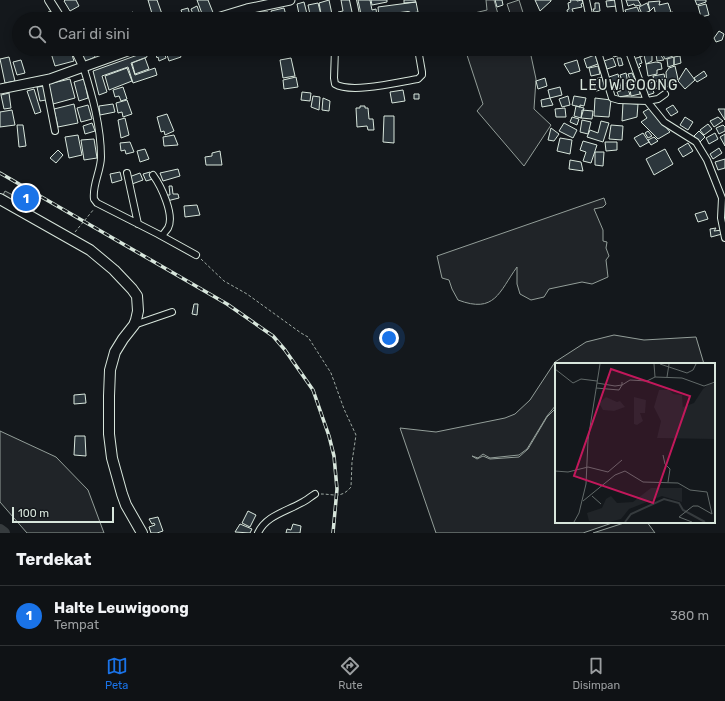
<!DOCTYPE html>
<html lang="id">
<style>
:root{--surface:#0f1215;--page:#181b1e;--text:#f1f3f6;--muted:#9b9ea0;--line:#2f3234;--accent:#1a73e8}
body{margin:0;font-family:Rubik,sans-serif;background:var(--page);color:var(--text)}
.scale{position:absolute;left:12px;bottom:10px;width:102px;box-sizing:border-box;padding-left:4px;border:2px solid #d8e6dc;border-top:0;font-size:11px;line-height:14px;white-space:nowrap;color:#d8e6dc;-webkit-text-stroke:3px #14181c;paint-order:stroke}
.you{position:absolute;left:389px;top:338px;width:14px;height:14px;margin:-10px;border:3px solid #fff;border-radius:50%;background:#1a73e8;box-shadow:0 0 0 6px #1a73e833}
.badge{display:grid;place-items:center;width:26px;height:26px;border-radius:50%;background:var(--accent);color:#fff;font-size:13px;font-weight:700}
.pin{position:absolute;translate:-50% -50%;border:2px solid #fff;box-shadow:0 1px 4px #0006}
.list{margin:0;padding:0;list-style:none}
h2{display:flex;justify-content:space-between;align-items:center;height:52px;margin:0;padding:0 16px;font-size:17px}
h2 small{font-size:13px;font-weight:400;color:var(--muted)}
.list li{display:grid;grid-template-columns:26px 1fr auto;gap:12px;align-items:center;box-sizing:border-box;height:60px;padding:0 16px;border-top:1px solid var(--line)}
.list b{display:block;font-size:15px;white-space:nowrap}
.list p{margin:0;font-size:13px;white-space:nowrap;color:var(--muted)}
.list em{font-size:13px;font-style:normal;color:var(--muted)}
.icon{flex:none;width:22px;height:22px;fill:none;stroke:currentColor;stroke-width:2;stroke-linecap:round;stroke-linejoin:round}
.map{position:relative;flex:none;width:725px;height:533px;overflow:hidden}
.search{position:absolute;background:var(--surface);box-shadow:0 2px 10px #0003;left:12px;right:12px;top:12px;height:44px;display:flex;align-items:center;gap:10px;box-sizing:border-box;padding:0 14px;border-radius:22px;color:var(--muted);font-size:15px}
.sheet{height:112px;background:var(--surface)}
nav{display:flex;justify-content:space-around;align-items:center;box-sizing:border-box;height:56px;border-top:1px solid var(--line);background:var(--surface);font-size:11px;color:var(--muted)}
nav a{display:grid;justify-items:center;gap:2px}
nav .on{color:var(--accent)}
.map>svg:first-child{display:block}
.green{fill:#202428;stroke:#939e99}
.parking{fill:#24282b;stroke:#939e99}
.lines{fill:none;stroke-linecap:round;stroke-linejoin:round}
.river{stroke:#363b3e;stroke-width:12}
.building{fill:#2c363c;stroke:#d8e6dc}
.minor-casing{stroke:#d8e6dc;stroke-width:8}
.tertiary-casing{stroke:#d8e6dc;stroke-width:10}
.secondary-casing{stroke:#d8e6dc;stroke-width:11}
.primary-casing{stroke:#d8e6dc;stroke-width:12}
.path{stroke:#9da8a2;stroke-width:1;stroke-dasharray:3 2;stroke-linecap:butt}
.minor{stroke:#14181c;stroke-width:6}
.tertiary{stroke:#14181c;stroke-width:8}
.secondary{stroke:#14181c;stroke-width:9}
.primary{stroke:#14181c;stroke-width:10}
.rail-casing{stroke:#d8e6dc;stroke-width:3.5}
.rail{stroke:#14181c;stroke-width:2;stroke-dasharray:6;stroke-linecap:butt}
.labels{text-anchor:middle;stroke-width:3;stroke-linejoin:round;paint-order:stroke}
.quarter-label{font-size:14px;letter-spacing:1px;fill:#d8e6dc;stroke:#14181c}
.inset-river{fill:none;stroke:#363b3e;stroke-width:2}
.inset-road{fill:none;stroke:#626a69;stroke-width:1}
.view{fill:#c2185b;fill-opacity:0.15;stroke:#c2185b;stroke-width:2}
.inset-edge{fill:none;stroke:#d8e6dc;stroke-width:2}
</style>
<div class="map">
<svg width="725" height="533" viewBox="0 0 725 533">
<rect width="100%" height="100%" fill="#14181c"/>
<!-- green -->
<path class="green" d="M 486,0 L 494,0 L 498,14 L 510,13 L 507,4 L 519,0 L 525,19 L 467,19 L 466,15 L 487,10 Z
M 465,49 L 537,49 L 530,51 L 536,79 L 534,109 L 551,125 L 524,166 L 477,111 L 483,104 Z
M 604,198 L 606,204 L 603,207 L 594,209 L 603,230 L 603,241 L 607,242 L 606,248 L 609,256 L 606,260 L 608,277 L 592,284 L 582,282 L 549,289 L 544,297 L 531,300 L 520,294 L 517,284 L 517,267 C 499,292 495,314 458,300 L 452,289 L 449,280 L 442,278 L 437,256 Z
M 614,335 L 644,340 L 696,337 L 704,364 L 556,364 L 556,405 L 547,416 L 527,449 L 519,455 L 490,458 L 483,454 L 478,458 L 472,456 L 477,459 L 483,456 L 490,459 L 519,457 L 528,449 L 547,417 L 556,408 L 556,522 L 615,522 L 583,533 L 436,533 L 400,428 L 436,432 L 505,418 L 515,414 L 530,400 L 555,362 L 586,342 Z
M 0,431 L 56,457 L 88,490 L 104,533 L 27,533 L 0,502 Z
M 627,522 L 647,522 L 655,533 L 593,533 Z"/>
<!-- parking -->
<path class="parking" d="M 5,191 L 36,207 L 33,213 L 2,197 Z"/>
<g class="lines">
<!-- river -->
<path class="river" d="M 0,530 L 4,533"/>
</g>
<!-- building -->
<path class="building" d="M 65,0 L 76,0 L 79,6 L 70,11 L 64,1 Z
M 148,0 L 157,0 L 162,14 L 153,17 Z
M 197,0 L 208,0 L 214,15 L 204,19 Z
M 329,0 L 333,19 L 322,19 L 319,3 Z
M 341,0 L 350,0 L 354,17 L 339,19 L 338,12 L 343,11 Z
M 358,0 L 370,0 L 372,10 L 376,9 L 377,17 L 362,19 Z
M 371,0 L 387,0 L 387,2 L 372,5 Z
M 404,0 L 415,0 L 416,2 L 404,3 Z
M 495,0 L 502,0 L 503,5 L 497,7 Z
M 535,0 L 551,0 L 551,1 L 540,11 Z
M 570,0 L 577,0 L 577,1 L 582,0 L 583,3 L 581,4 L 582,7 L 572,9 L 574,14 L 568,15 L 567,10 L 569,9 L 568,3 L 571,2 Z
M 616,0 L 617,6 L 607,7 L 606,1 Z
M 626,0 L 638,0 L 641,5 L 635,6 L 634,4 L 628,6 Z
M 695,0 L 706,0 L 706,2 L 697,5 Z
M 660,1 L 659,5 L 668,3 L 671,12 L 656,16 L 654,7 L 650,11 L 648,2 Z
M 304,2 L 308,18 L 300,19 L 297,4 Z
M 416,2 L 418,12 L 379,18 L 378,7 Z
M 318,3 L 322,19 L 311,19 L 308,5 Z
M 595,3 L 599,3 L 600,11 L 594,12 L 593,9 L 595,9 Z
M 647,3 L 650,11 L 642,14 L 639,7 Z
M 706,4 L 709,15 L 701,17 L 698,6 Z
M 197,6 L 201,17 L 195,19 L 191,9 Z
M 637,7 L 641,16 L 630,19 L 629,14 L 626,13 L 625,10 Z
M 188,8 L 191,19 L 184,19 L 181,10 Z
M 284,8 L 287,19 L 273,19 L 271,11 Z
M 54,11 L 56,19 L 50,19 L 48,12 Z
M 133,12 L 137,19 L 127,19 L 125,15 Z
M 258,12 L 268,12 L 268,19 L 258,19 Z
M 650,12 L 652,17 L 641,19 L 640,14 Z
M 673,12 L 674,16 L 673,19 L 664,19 L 668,17 L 667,14 Z
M 180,13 L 182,19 L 174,19 L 172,15 Z
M 581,14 L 581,19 L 568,19 L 568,16 Z
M 719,31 L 724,34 L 722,40 L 716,42 L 714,38 Z
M 63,49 L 70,49 L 74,61 L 55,66 L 51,53 Z
M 92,49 L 95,57 L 84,62 L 81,54 Z
M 163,49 L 166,58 L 159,61 L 158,57 L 157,58 L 155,52 Z
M 165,49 L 178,49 L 181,57 L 169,61 Z
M 611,49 L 625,49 L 626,53 L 614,57 Z
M 641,49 L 646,49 L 647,54 L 640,57 L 638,50 Z
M 674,49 L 678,49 L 679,53 L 675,56 Z
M 672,50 L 673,56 L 665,59 L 662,53 Z
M 146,52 L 147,57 L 131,63 L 135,75 L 155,68 L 157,75 L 133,83 L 128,67 L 102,76 L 107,92 L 99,95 L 93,71 Z
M 652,54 L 652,61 L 646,64 L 644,55 Z
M 656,54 L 660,54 L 664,60 L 657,61 Z
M 595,55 L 598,64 L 587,68 L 584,59 Z
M 680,56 L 681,63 L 674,65 L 674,57 Z
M 9,57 L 15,81 L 5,83 L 0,59 Z
M 640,57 L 642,63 L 639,64 L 641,66 L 637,70 L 633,59 Z
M 674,57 L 674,65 L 668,67 L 667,59 Z
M 145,58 L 149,69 L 135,74 L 132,63 Z
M 291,58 L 295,76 L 283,78 L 280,60 Z
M 613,58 L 616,66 L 607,69 L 604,61 Z
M 617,58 L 621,58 L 623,65 L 619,66 Z
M 21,60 L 25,73 L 17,75 L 13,62 Z
M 577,60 L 580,71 L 570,74 L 564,64 Z
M 656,62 L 661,63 L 662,69 L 657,70 L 657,74 L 648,76 L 646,64 Z
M 598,66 L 600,74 L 591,76 L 589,68 Z
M 675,66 L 678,79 L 667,87 L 666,72 L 669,68 Z
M 127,68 L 132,81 L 109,90 L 105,76 Z
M 686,68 L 695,80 L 685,89 L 678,81 Z
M 704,71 L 707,76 L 697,82 L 694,78 Z
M 626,73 L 628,83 L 623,84 L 620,75 Z
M 632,73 L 637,84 L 632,85 L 628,74 Z
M 618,74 L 621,88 L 612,90 L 609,77 Z
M 664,74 L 665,79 L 654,82 L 653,76 Z
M 296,77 L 298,87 L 284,89 L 283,80 Z
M 602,77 L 605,89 L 596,91 L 592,80 Z
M 545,78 L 547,86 L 538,89 L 536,81 Z
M 70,79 L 75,98 L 53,104 L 48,84 Z
M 84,79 L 88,98 L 79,101 L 74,82 Z
M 658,81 L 659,87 L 653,90 L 654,93 L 648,95 L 649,98 L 642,85 Z
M 623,84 L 627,86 L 630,95 L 619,97 L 617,92 L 623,90 Z
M 44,86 L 46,100 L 40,101 L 37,87 Z
M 123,87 L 127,99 L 121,101 L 119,96 L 115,97 L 113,90 Z
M 560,87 L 562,95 L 550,98 L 548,90 Z
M 639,87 L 640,94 L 631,96 L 630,89 Z
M 34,89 L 41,112 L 35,114 L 27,91 Z
M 403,90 L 405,101 L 392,103 L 390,92 Z
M 302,92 L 311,93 L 310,101 L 301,100 Z
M 9,93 L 11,108 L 4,109 L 1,95 Z
M 414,94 L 419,94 L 419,99 L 414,99 Z
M 313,96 L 320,97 L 319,110 L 311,107 Z
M 568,96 L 570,105 L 562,107 L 559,99 Z
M 574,96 L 586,98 L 584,106 L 580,105 L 580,107 L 572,105 Z
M 323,98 L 330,101 L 329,111 L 322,110 Z
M 550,98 L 553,105 L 542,107 L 541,100 Z
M 595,98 L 611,100 L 609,117 L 594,116 Z
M 127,100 L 132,114 L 123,117 L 122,112 L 118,113 L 116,103 Z
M 623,103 L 638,104 L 637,117 L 622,121 Z
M 74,104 L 78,123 L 58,127 L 54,109 Z
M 113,104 L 115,112 L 100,115 L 99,106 Z
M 88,105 L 92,119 L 81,122 L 77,108 Z
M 673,105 L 678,112 L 671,116 L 666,109 Z
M 360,106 L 365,106 L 365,108 L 368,108 L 369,119 L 373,119 L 374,130 L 368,130 L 367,126 L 357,127 L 356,108 L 360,108 Z
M 576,106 L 584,108 L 581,118 L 574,116 Z
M 565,108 L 566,117 L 556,117 L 555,109 Z
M 650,108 L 670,132 L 658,139 L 641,122 L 647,118 L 643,112 Z
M 718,109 L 725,109 L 725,120 Z
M 12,110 L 15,125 L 0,127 L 0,112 Z
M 582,110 L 593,111 L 592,119 L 581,118 Z
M 167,114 L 174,131 L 165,135 L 164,131 L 161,132 L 157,117 Z
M 384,116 L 394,116 L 394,143 L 383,142 Z
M 572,117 L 579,119 L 577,125 L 570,122 Z
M 685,117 L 693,122 L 688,130 L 680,125 Z
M 718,117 L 723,121 L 714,127 L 710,121 Z
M 125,118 L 129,135 L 121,138 L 118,120 Z
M 582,120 L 591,122 L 588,134 L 580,132 Z
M 601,121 L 609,123 L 603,142 L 587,137 L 590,130 L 598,133 Z
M 92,123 L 95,131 L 85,134 L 83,126 Z
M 564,123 L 577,130 L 573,138 L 559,131 Z
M 708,124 L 712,129 L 704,135 L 700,130 Z
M 17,125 L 23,125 L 26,146 L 19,147 Z
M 611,125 L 623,126 L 622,140 L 609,139 Z
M 723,125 L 725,127 L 725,131 L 719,134 L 716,128 Z
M 551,128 L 559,134 L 554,141 L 548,140 Z
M 648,131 L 652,136 L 648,138 L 645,133 Z
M 699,131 L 705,137 L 700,142 L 694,136 Z
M 643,133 L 649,142 L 640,147 L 634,138 Z
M 715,133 L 718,139 L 709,144 L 706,138 Z
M 725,134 L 725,146 L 720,137 Z
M 78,135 L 82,155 L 69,158 L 65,137 Z
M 174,135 L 178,145 L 164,146 L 163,137 Z
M 654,137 L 658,141 L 651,145 L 648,140 Z
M 560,138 L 572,140 L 570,154 L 557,151 Z
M 94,139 L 97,158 L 84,160 L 81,140 Z
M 583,141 L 597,145 L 591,163 L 583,161 L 586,152 L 580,150 Z
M 130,142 L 134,152 L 126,154 L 125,150 L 121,151 L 120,143 Z
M 605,142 L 617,142 L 617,150 L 606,151 Z
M 688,143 L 693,151 L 683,157 L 678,149 Z
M 719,148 L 722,153 L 713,159 L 710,154 Z
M 145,149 L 149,159 L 140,162 L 137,151 Z
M 665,149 L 673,164 L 654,175 L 646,159 Z
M 58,150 L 63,155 L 56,163 L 50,158 Z
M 220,151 L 222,165 L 206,165 L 205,157 L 212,156 L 212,153 Z
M 595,152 L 604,152 L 603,166 L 595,165 Z
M 725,159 L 725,168 L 718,170 L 715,162 Z
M 570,160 L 581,162 L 583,171 L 569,169 Z
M 178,169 L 180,176 L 163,181 L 160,173 Z
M 120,172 L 122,180 L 112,183 L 110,174 Z
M 150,172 L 153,179 L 146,181 L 143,174 Z
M 140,173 L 143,180 L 132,184 L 129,177 Z
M 169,186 L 172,186 L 173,194 L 178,194 L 179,198 L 167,201 L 167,195 L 170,195 Z
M 20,191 L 36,200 L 33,205 L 17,196 Z
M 197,205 L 200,215 L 185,217 L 184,206 Z
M 705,211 L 708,219 L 698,222 L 695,214 Z
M 716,228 L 714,231 L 722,230 L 722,234 L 711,237 L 710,229 Z
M 194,304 L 198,304 L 197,315 L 192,314 Z
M 85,394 L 86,403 L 74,404 L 74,395 Z
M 75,436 L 85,436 L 86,456 L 74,455 Z
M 248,511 L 256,515 L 250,527 L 242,523 Z
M 158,517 L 163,531 L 157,533 L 151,533 L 149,527 L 155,525 L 154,523 L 152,524 L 149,519 Z
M 240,524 L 252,529 L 250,533 L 235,532 Z
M 293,524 L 301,526 L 300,533 L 286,533 L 287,529 L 291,530 Z"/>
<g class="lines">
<!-- minor casing -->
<g class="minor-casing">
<path id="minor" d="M 353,0 L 357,19
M 586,0 L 590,19
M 618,0 L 621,19
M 379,19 L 408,15 L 413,19
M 335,49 L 334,78 L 335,84 C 351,94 399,82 418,79 L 422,75 L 422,72 L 418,49
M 597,49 L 612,98 L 619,100 L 647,101 L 664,122 L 696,142 L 707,160 L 722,198 L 721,218 L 725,238
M 628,49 L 647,101 L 658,99 L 665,94
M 83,66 C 92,95 101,126 101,157 C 101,171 92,185 94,199 L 97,203 L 158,234 L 196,255
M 45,80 L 55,131
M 127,173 L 138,224
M 153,175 C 161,186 175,215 168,228 C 166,231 164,233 162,236
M 134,325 L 172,312
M 258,533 C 266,516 285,512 301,503 C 306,501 310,497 315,494"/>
</g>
<!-- tertiary casing -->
<g class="tertiary-casing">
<path id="tertiary" d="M 49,0 L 61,19
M 75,49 L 83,66"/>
</g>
<!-- secondary casing -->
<g class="secondary-casing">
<path id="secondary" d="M 214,19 L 247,9 L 290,0
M 0,89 L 50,79 L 133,49"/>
</g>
<!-- primary casing -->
<g class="primary-casing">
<path id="primary" d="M 0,199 L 90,250 L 114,270 L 132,289 L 137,296 L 138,311 L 136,320 L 134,325 L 123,339 L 115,352 L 110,370 L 109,396 L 109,434 L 112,458 L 122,494 L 126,505 L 142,533"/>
</g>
<!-- path -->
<path class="path" d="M 75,232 L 94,209
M 201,259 L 224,281 L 247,294 L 301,333 L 308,337 L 331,373 L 344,409 L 356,435 L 352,462 L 351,487 C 341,499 334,494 321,494"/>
<!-- minor -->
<use href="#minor" class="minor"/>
<!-- tertiary -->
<use href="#tertiary" class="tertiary"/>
<!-- secondary -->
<use href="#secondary" class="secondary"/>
<!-- primary -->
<use href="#primary" class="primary"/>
<!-- rail casing -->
<g class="rail-casing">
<path id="rail" d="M 0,173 L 227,304 L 273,336 L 285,350 L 313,390 L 329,436 L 334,456 L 337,489 L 333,533"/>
</g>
<!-- rail -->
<use href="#rail" class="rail"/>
</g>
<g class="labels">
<!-- quarter labels -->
<g class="quarter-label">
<text x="629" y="90">LEUWIGOONG</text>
</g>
</g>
<!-- overview -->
<g transform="translate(555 363)">
<rect width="160" height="160" fill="#14181c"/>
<path d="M 154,21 L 160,21 L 160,76 L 102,75 L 106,58 L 99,44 L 104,27 L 114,27 L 118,31 L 127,32 L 128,48 L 128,44 L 139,40 L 148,26 ZM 51,34 L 62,39 L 65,38 L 70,44 L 59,48 L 48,47 L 44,40 ZM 79,34 L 91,37 L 90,50 L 85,50 L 88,58 L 82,62 L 79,61 ZM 96,125 L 127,125 L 127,139 L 107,133 L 74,146 L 66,156 L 54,159 L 34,158 L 32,150 L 47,145 L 51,136 L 56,133 L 62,140 L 78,139 Z" fill="#202428"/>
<path class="inset-river" d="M 70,159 L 76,151 L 109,136 L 124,140 L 128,147 L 150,159"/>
<path class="inset-road" d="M 99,1 L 100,14M 105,1 L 132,10 L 138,7 L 141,1M 0,6 L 18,20 L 26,16 L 42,18M 112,14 L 114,1M 42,20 L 60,23 L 67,22 L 67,19M 41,25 L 64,27 L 67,22 L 75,17 L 92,18 L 100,14 L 127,15 L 149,23 L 160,19M 108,92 L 110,101 L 115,106 L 113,119M 0,108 L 13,109 L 33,104 L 53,109 L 67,97M 37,133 L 46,141M 28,138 L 60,112 L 70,108 L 88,119 L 123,120 L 135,127 L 152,129 L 157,151 L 143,143 L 138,143 L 124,154 L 137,159M 19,159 L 24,150 L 31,121 L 33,77 L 45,1"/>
<path class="view" d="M 56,6 L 135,33 L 98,140 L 19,113 Z"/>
<rect width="160" height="160" class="inset-edge"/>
</g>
</svg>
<div class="scale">100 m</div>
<div class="you"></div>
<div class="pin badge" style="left:26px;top:198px">1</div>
<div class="search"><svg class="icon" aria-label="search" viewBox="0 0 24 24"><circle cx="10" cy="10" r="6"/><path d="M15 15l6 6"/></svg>Cari di sini</div>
</div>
<section class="sheet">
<h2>Terdekat<small></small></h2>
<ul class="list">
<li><span class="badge">1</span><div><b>Halte Leuwigoong</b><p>Tempat</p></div><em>380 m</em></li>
</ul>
</section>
<nav>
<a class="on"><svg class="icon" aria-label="map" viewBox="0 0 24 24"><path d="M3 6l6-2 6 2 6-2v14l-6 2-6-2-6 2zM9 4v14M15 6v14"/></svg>Peta</a>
<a><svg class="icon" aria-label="directions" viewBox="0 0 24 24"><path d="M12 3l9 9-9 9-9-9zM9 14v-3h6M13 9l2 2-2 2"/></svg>Rute</a>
<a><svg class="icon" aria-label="saved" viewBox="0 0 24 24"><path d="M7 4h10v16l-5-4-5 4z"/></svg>Disimpan</a>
</nav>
